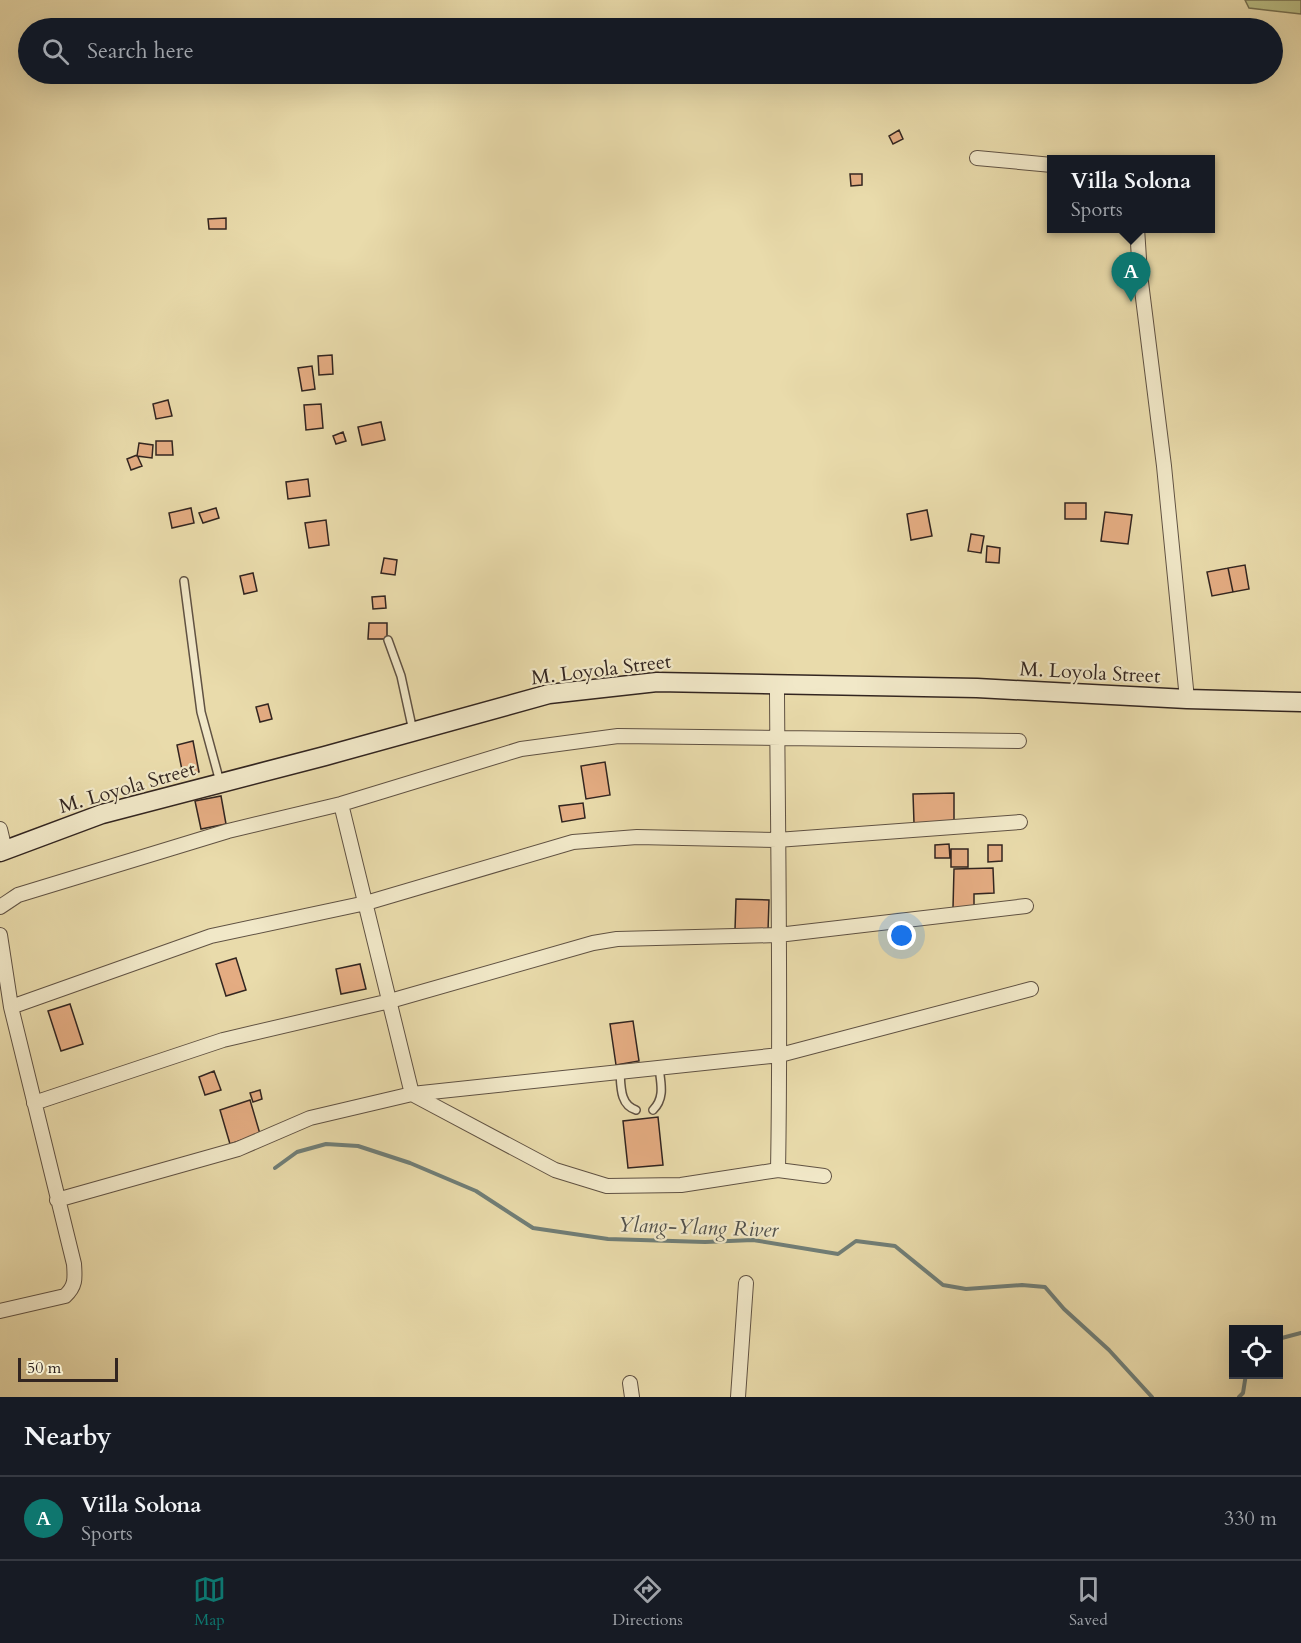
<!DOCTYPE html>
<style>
:root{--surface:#171b24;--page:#20242c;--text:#f1f3f6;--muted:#9ea1a6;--line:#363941;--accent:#0f766e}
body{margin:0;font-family:Cardo,serif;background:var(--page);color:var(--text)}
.controls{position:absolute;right:18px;bottom:18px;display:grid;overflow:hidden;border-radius:0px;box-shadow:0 6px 24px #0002}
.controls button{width:54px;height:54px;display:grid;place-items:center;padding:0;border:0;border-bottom:2px solid var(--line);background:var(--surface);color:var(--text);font:30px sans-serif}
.scale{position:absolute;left:18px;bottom:15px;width:100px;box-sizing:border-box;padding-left:6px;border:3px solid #322520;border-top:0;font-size:16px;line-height:21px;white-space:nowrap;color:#322520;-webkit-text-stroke:4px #f1e8c8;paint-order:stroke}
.you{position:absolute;left:902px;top:936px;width:21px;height:21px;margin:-15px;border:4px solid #fff;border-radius:50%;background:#1a73e8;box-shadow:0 0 0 9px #1a73e833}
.badge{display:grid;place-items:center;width:39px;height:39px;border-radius:50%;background:var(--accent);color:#fff;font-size:20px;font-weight:700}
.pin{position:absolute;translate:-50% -50px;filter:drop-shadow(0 2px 3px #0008)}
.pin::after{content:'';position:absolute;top:32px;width:21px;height:18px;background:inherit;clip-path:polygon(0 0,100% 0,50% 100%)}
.popup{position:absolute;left:1047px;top:155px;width:168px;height:78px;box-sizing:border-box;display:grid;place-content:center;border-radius:0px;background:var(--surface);filter:drop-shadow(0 2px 4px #0005);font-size:20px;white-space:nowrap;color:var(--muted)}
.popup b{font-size:22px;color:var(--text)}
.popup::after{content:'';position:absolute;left:50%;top:100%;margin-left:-12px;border:12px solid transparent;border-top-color:var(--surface)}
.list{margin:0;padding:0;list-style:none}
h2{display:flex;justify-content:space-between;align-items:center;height:78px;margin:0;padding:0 24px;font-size:26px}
h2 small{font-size:20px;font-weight:400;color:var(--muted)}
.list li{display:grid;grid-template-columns:39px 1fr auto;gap:18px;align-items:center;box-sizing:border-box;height:84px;padding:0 24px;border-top:2px solid var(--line)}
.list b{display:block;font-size:22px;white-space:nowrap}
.list p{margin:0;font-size:20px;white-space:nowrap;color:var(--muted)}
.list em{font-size:20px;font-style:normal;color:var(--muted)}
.icon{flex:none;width:33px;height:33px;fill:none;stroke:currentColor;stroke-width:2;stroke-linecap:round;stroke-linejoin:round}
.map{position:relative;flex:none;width:1301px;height:1397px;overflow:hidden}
.search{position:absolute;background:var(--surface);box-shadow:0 6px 24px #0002;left:18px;right:18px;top:18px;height:66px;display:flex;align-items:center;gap:15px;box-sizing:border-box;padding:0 21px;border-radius:33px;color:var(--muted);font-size:22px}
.sheet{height:162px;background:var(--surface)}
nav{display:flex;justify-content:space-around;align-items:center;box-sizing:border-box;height:84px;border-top:2px solid var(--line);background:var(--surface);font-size:16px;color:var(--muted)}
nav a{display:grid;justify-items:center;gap:3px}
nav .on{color:var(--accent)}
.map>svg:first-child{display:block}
.green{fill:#babf86;stroke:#767253;stroke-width:1.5}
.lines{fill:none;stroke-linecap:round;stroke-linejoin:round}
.stream{stroke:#707e77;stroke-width:4}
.building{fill:#e4ac82;stroke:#322520;stroke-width:1.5}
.lane-casing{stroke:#605243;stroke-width:10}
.street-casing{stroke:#605243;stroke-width:16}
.secondary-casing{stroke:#322520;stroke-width:21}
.lane{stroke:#f1e8c8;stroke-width:7}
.street{stroke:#f1e8c8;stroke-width:14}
.secondary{stroke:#f1e8c8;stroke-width:18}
.labels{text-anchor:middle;stroke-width:4.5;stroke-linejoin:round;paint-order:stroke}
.street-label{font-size:20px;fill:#322520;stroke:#f1e8c8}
.water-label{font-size:21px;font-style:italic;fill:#51514c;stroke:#f1e8c8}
</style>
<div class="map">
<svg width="1301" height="1397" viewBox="0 0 1301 1397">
<rect width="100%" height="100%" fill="#e9dbab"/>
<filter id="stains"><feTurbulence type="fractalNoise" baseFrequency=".00333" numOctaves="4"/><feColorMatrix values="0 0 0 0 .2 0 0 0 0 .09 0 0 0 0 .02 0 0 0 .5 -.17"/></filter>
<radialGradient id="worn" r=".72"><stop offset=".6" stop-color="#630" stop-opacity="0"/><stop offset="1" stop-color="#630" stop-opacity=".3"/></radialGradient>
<!-- green -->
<path class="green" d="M 1245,0 L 1301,0 L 1301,14 L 1249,8 Z"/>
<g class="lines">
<!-- stream -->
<path class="stream" d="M 275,1168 L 297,1152 L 326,1144 L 358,1146 L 410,1163 L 476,1191 L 533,1228 L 608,1239 L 705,1242 L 753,1240 L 838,1254 L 856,1241 L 895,1246 L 943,1285 L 966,1289 L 1022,1285 L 1045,1287 L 1064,1309 L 1109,1350 L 1152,1397
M 1278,1339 L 1301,1333
M 1239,1397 L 1243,1393 L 1246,1374"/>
</g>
<!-- building -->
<path class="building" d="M 899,130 L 903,139 L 893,144 L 889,136 Z
M 850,174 L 862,174 L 862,185 L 851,186 Z
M 226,218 L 226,229 L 209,229 L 208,219 Z
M 332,355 L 333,374 L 319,375 L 318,356 Z
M 312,366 L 315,389 L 302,391 L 298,368 Z
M 168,400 L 172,416 L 156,419 L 153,404 Z
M 321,404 L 323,428 L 306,430 L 304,405 Z
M 381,422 L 385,440 L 362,445 L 358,427 Z
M 343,432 L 346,441 L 336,444 L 333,436 Z
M 156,441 L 172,441 L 173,455 L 156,455 Z
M 139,443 L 153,445 L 152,458 L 137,456 Z
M 137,455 L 142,466 L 131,470 L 127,459 Z
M 308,479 L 310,496 L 288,499 L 286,482 Z
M 1065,503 L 1086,503 L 1086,519 L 1065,519 Z
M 191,508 L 194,523 L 172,528 L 169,513 Z
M 216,508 L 219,518 L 203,523 L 199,513 Z
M 927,510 L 932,536 L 911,540 L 907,514 Z
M 1105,512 L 1132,515 L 1128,544 L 1101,541 Z
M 326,520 L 329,545 L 309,548 L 305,523 Z
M 971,534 L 984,536 L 981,553 L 968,551 Z
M 987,546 L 1000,548 L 999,563 L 986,562 Z
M 384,558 L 397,560 L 395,575 L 381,573 Z
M 1245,565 L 1249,589 L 1233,592 L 1228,568 Z
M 1228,568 L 1233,592 L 1212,596 L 1207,572 Z
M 253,573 L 257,591 L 244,594 L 240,576 Z
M 385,596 L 386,608 L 373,609 L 372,597 Z
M 369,623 L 387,623 L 387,639 L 368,639 Z
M 268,704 L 272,719 L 260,722 L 256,707 Z
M 193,741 L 199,772 L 183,775 L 177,745 Z
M 605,762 L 610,795 L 586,799 L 581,766 Z
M 954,793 L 954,822 L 914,823 L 913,794 Z
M 221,796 L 226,824 L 201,829 L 195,801 Z
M 583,803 L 585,818 L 562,822 L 559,806 Z
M 949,844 L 950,858 L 935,858 L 935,845 Z
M 988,845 L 1002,845 L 1002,861 L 988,862 Z
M 951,849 L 968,849 L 968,867 L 951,867 Z
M 993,868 L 994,893 L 974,894 L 974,907 L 953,908 L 954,869 Z
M 736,899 L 769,900 L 768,931 L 735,930 Z
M 236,958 L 246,990 L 226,996 L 216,964 Z
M 360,964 L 366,989 L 341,994 L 336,969 Z
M 70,1004 L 83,1044 L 61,1051 L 48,1011 Z
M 633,1021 L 639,1061 L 616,1065 L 610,1024 Z
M 214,1071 L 221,1090 L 205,1095 L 199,1077 Z
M 260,1090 L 262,1099 L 253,1102 L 250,1093 Z
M 250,1100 L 260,1134 L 230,1144 L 220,1110 Z
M 658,1117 L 663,1165 L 628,1168 L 623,1121 Z"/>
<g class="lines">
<!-- lane casing -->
<g class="lane-casing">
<path id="lane" d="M 184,581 L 201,712 L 220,782
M 388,640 L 401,676 L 413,731
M 620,1072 C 621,1087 620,1105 636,1110
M 653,1110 C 665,1098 661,1084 659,1068"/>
</g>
<!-- street casing -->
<g class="street-casing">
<path id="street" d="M 977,158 L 1052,165
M 1137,228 L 1140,274 L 1164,466 L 1187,699
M 777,693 C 778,852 781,1011 778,1170
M 341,804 L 412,1094 L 555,1170 L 607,1186 L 681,1185 L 778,1170 L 824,1176
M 0,829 L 5,850
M 0,907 L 18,895 L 228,831 L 341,804 L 521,749 L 618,736 L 1019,741
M 0,935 L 11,1007 L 74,1264 C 75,1278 76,1286 65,1296 L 0,1311
M 11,1007 L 211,936 L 366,903 L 573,842 L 637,837 L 777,840 L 1020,822
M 34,1103 L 223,1040 L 390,1001 L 593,943 L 617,939 L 778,935 L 1026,906
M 57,1200 L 238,1149 L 310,1118 L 412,1094 L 780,1055 L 1031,989
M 630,1383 L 632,1397
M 738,1397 L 746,1283"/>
</g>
<!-- secondary casing -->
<g class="secondary-casing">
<path id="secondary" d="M 0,852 L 102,814 L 325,756 L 549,694 L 657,682 L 977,688 L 1187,699 L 1301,702"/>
</g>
<!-- lane -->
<use href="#lane" class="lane"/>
<!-- street -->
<use href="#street" class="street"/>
<!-- secondary -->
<use href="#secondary" class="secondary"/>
</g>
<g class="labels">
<!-- street labels -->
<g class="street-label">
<text transform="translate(601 669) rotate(-7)" y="7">M. Loyola Street</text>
<text transform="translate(1090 672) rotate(3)" y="7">M. Loyola Street</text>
<text transform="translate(127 787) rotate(-16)" y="7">M. Loyola Street</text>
</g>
<!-- water labels -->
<g class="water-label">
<text transform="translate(698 1227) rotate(2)" y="7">Ylang-Ylang River</text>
</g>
</g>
<rect width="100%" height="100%" filter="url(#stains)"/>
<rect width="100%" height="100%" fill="url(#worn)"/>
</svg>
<div class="controls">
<button><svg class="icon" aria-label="locate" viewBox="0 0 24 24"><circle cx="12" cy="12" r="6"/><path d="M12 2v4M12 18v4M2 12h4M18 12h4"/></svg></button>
</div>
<div class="scale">50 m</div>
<div class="you"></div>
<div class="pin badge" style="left:1131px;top:302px">A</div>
<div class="popup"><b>Villa Solona</b>Sports</div>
<div class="search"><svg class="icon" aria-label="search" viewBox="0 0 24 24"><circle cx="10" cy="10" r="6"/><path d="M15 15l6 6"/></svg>Search here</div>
</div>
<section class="sheet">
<h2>Nearby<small></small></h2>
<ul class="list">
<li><span class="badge">A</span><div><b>Villa Solona</b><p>Sports</p></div><em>330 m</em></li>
</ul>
</section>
<nav>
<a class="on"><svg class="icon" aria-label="map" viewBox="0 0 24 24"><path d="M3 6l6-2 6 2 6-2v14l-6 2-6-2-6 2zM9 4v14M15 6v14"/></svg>Map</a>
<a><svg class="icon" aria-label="directions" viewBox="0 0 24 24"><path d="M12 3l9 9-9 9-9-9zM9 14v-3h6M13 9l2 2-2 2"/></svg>Directions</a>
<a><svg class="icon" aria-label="saved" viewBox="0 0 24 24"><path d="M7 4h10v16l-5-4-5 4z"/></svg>Saved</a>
</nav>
